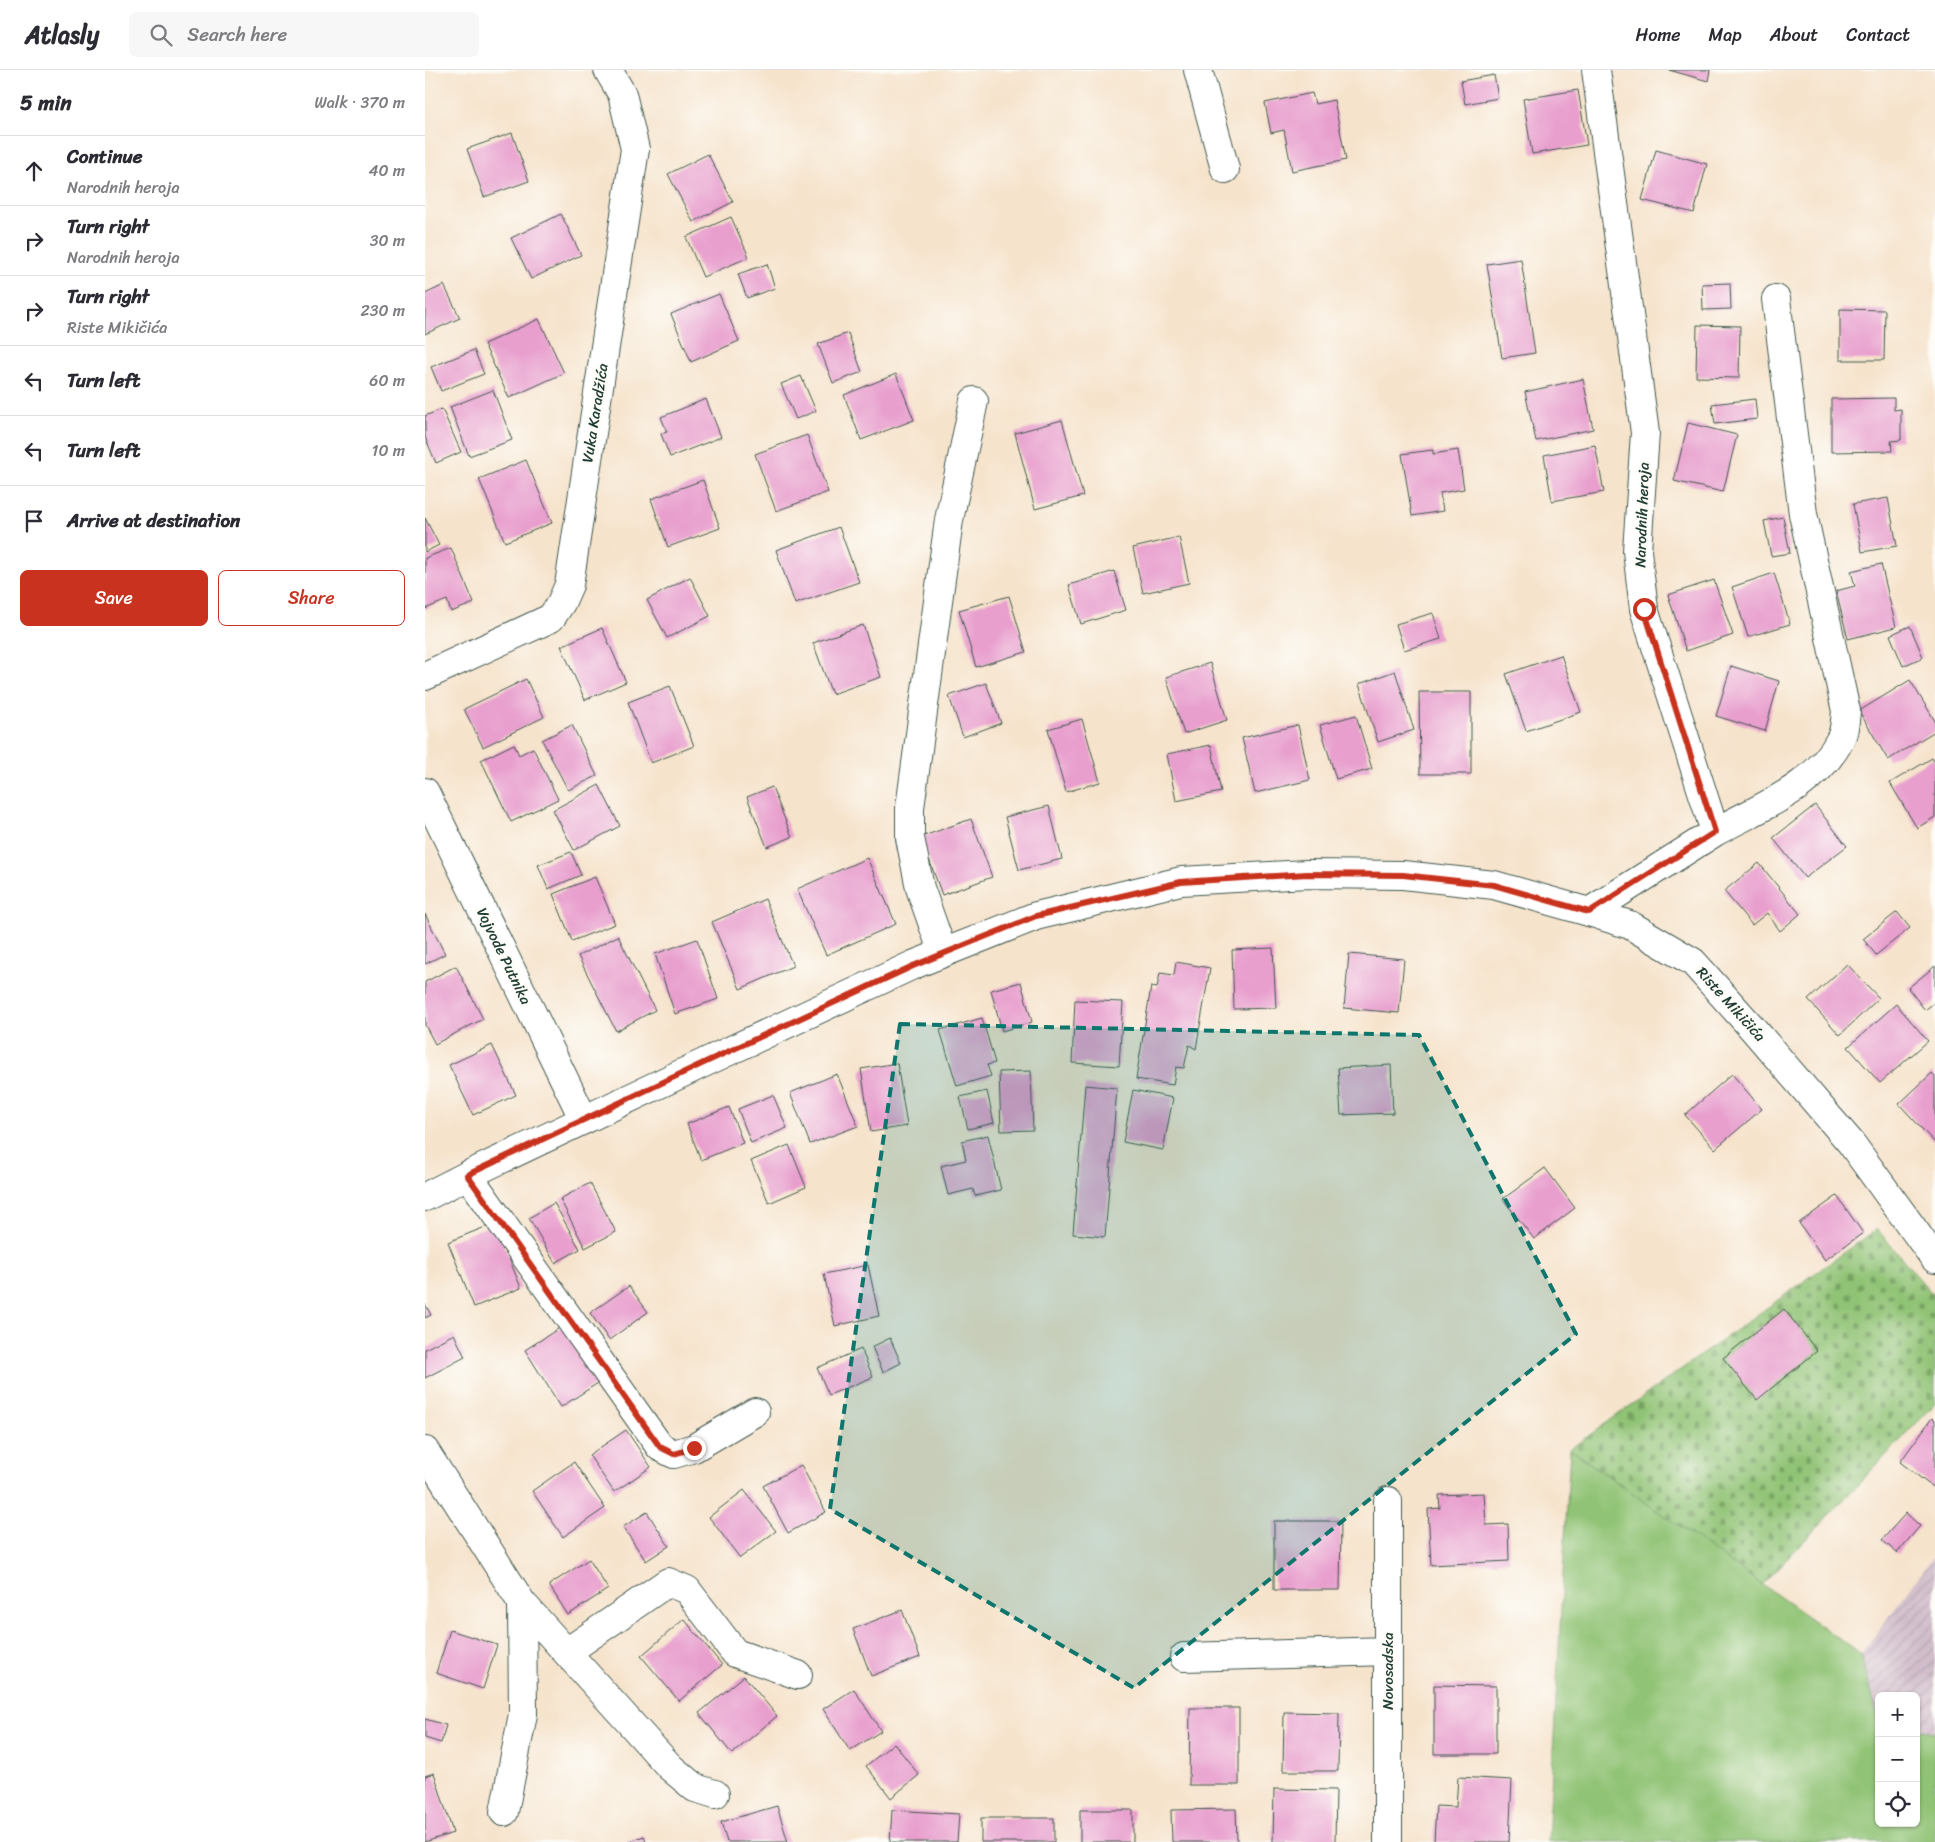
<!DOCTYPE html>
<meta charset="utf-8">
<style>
:root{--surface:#fff;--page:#f7f7f7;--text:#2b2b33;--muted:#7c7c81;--line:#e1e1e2;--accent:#c8321e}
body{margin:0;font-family:Sriracha,sans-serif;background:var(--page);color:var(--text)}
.controls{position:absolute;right:15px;bottom:15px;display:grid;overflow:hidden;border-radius:8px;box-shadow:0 1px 4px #0004}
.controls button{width:45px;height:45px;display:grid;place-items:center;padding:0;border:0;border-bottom:1px solid var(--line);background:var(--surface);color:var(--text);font:25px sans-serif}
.stop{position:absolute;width:15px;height:15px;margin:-11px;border:4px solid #c8321e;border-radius:50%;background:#fff}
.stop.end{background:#c8321e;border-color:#fff;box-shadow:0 1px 5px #0008}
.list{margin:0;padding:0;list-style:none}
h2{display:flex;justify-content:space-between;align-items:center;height:65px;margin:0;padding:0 20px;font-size:21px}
h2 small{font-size:16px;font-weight:400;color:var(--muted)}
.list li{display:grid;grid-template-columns:32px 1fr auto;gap:15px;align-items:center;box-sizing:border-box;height:70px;padding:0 20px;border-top:1px solid var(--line)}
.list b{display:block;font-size:19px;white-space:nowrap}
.list p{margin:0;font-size:16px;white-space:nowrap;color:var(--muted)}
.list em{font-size:16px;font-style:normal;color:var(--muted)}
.actions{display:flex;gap:10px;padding:15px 20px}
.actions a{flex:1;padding:11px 0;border:1px solid var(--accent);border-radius:8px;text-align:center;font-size:18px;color:var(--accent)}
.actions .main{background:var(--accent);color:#fff}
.icon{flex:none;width:28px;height:28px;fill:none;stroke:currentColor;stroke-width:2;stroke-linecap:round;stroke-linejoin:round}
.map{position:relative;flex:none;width:1510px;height:1772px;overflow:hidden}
header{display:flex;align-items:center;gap:30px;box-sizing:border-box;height:70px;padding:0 25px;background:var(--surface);border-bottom:1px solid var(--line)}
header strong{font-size:24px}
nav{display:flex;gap:28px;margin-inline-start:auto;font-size:18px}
.search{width:350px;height:45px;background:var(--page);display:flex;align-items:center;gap:12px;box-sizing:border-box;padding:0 18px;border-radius:8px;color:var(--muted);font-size:19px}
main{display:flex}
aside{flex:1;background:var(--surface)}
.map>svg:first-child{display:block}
.industrial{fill:url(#industrial-furrows)}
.green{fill:#90c375;stroke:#588054}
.cemetery{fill:url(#cemetery-stones);stroke:#588054}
.building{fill:#e89fce}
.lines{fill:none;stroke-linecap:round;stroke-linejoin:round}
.minor-casing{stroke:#3f564b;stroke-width:30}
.major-casing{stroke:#3f564b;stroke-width:30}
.minor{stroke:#fff;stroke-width:28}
.major{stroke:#fff;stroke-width:28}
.route{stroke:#c8321e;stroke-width:6}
.marked{fill:#0f766e;fill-opacity:0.2;stroke:#0f766e;stroke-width:4;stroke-dasharray:10 6;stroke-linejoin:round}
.labels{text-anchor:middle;stroke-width:5;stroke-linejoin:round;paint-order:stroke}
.street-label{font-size:15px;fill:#1f3d34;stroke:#fdfcf7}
</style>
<header>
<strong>Atlasly</strong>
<div class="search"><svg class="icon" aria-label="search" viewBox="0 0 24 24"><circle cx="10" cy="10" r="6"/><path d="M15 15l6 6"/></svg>Search here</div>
<nav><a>Home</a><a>Map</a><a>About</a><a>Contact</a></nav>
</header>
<main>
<aside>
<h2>5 min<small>Walk · 370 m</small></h2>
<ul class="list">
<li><svg class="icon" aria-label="ahead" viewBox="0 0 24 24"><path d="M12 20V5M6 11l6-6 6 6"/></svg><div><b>Continue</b><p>Narodnih heroja</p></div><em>40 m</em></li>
<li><svg class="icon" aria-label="right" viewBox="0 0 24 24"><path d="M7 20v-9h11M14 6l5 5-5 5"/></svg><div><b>Turn right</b><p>Narodnih heroja</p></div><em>30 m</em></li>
<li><svg class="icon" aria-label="right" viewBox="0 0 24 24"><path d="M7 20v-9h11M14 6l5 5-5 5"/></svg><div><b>Turn right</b><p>Riste Mikičića</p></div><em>230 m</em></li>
<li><svg class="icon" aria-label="left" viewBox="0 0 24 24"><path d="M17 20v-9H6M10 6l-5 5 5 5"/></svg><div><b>Turn left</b></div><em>60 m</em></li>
<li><svg class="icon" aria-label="left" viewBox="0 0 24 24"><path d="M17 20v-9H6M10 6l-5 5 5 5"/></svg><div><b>Turn left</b></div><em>10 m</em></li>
<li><svg class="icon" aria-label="arrive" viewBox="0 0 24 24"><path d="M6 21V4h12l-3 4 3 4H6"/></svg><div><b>Arrive at destination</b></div></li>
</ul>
<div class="actions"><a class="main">Save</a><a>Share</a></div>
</aside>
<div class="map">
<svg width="1510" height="1772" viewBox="0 0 1510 1772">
<defs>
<pattern id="industrial-furrows" width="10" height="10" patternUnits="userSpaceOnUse" patternTransform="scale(1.25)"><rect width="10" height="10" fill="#d1bdcb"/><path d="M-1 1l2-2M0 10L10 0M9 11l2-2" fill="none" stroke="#b3a3af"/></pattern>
<pattern id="cemetery-stones" width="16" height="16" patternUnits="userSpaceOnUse" patternTransform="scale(1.25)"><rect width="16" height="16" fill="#90c375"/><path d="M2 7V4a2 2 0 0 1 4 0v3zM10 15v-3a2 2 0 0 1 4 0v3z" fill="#75a061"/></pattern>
</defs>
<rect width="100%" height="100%" fill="#fdfcf7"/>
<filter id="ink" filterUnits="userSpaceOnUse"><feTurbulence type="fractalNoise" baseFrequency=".02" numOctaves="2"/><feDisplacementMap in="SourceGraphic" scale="10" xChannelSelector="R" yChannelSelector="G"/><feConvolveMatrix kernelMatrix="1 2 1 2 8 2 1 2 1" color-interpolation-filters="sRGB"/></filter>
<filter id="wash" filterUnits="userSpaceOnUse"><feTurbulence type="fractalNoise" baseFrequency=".0096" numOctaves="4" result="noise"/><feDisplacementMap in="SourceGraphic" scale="20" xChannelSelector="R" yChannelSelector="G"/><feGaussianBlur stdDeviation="1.12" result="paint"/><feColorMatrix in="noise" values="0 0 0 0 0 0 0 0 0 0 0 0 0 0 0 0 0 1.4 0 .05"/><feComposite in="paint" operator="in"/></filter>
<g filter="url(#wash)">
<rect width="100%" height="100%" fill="#f6e3cc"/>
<!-- industrial -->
<path class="industrial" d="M 1510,1485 L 1510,1662 L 1491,1659 L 1491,1626 L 1454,1626 L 1454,1652 L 1436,1584 Z"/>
<!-- green -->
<path class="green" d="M 1145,1379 L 1436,1584 L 1454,1652 L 1454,1753 L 1491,1753 L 1491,1659 L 1510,1662 L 1510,1772 L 1123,1772 Z"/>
<!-- cemetery -->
<path class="cemetery" d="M 1452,1159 L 1510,1227 L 1510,1334 L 1337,1515 L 1145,1379 Z"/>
<g id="blocks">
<!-- building -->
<path class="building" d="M 1244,0 L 1285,0 L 1283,11 Z
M 1069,5 L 1073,28 L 1040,34 L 1036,11 Z
M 1153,20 L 1162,75 L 1107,84 L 1098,29 Z
M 887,23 L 890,34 L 909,30 L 921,90 L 867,101 L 859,60 L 846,63 L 840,33 Z
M 87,63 L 104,111 L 59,127 L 42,79 Z
M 1231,80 L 1282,94 L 1269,143 L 1217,130 Z
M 283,84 L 308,132 L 268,152 L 243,104 Z
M 136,144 L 156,185 L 106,209 L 86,168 Z
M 306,147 L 324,187 L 278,207 L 261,167 Z
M 1096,189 L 1110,283 L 1077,288 L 1062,194 Z
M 342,194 L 350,218 L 322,228 L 313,204 Z
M 1305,213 L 1306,239 L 1278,240 L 1277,214 Z
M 19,215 L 35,248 L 0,264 L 0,224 Z
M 294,224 L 314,271 L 266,292 L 246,244 Z
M 1415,239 L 1460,240 L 1459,290 L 1415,290 Z
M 114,249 L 139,303 L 84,328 L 59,274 Z
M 1272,255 L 1315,256 L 1314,308 L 1271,307 Z
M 423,263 L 437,302 L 408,313 L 393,274 Z
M 49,280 L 59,304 L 16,321 L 6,297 Z
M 471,304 L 489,350 L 436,370 L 419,325 Z
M 376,306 L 391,341 L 371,349 L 356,314 Z
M 1158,309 L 1168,359 L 1111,371 L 1100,322 Z
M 68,320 L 87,370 L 44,386 L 25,337 Z
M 1469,328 L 1469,340 L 1476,339 L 1476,370 L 1466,371 L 1467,381 L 1406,382 L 1406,329 Z
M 281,329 L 296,367 L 245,387 L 236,364 L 242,362 L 236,347 Z
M 1330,329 L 1332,349 L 1290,354 L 1287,334 Z
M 17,339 L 36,382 L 11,393 L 0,367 L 0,346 Z
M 637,350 L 658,426 L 610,439 L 590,363 Z
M 1263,353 L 1312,365 L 1298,422 L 1249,411 Z
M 382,365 L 403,422 L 351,441 L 330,384 Z
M 1170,375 L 1179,422 L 1127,431 L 1119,385 Z
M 1008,380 L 1008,384 L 1033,380 L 1039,419 L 1015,423 L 1018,441 L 987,446 L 977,384 Z
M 101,390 L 127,453 L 80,472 L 54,409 Z
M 278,410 L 295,458 L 243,477 L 226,429 Z
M 1463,428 L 1472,476 L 1437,482 L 1428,434 Z
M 1358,447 L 1365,483 L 1346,486 L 1339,451 Z
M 0,448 L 14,475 L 0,482 Z
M 414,457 L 434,512 L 370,534 L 351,480 Z
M 754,467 L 764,513 L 718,523 L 708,478 Z
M 26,478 L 49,533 L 26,542 L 22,530 L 0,539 L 0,488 Z
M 1456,494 L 1471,557 L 1423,569 L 1411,521 L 1430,516 L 1426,501 Z
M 689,501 L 701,540 L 656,554 L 644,515 Z
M 1349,503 L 1365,554 L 1323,567 L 1307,517 Z
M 265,507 L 285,546 L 242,568 L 222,530 Z
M 1289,510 L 1308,565 L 1261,581 L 1243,525 Z
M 584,526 L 601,582 L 551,597 L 534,540 Z
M 1008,543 L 1016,569 L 979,580 L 971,554 Z
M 438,555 L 456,607 L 407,624 L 388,573 Z
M 1485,556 L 1498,587 L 1478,596 L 1465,565 Z
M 177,558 L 201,612 L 160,630 L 136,576 Z
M 1136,585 L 1156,642 L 1101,661 L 1081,604 Z
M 785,593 L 802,650 L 759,664 L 741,607 Z
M 1306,596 L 1354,611 L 1340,661 L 1291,646 Z
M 970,601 L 989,660 L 953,672 L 934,614 Z
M 101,609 L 119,647 L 58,677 L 39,639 Z
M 1485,610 L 1510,651 L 1510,661 L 1463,690 L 1434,641 Z
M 561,613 L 576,653 L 538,667 L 524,626 Z
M 245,616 L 269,676 L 226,693 L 203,632 Z
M 994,622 L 1046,622 L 1046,704 L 995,704 Z
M 931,645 L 947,699 L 911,709 L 895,655 Z
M 657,649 L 675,712 L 641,722 L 623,659 Z
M 147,655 L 172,706 L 143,720 L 117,670 Z
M 873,655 L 885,710 L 830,723 L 817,668 Z
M 89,674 L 94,685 L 108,678 L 133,729 L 86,752 L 56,690 Z
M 786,675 L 796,722 L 751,731 L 742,684 Z
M 1507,688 L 1510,693 L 1510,747 L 1492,758 L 1465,713 Z
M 174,715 L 195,756 L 149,780 L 128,740 Z
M 347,717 L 367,767 L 342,777 L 322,727 Z
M 1390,735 L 1422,776 L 1380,808 L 1348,768 Z
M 624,736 L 637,789 L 594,800 L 580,747 Z
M 546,749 L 567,807 L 517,825 L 496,767 Z
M 146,782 L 156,805 L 123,819 L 113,795 Z
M 442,788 L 471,854 L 401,885 L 372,819 Z
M 1334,793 L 1375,844 L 1355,861 L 1342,843 L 1327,855 L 1299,821 Z
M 170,807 L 190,854 L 147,871 L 128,824 Z
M 340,829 L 368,896 L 315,919 L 287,852 Z
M 1472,842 L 1485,858 L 1451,885 L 1438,869 Z
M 0,844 L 20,884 L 0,894 Z
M 193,866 L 230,940 L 191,961 L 153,886 Z
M 272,869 L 293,929 L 250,944 L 230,884 Z
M 848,878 L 851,938 L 809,939 L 807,880 Z
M 924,884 L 979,889 L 974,943 L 919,938 Z
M 751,892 L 785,898 L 771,979 L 764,975 L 759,998 L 751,997 L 748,1015 L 711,1009 L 726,917 L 732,918 L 735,903 L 749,905 Z
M 1422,894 L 1454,928 L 1415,965 L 1383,930 Z
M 31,896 L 58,949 L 10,974 L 0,955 L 0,912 Z
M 1510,896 L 1510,932 L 1500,940 L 1483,918 Z
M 596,912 L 607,952 L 577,961 L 566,920 Z
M 650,930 L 698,932 L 694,996 L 647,993 Z
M 1471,934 L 1503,971 L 1455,1013 L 1423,977 Z
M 557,948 L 570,993 L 562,995 L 566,1006 L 532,1016 L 515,960 Z
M 67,975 L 91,1025 L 48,1045 L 24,995 Z
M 472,993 L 482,1056 L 446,1062 L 436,999 Z
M 966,995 L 968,1043 L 916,1045 L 913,998 Z
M 606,1001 L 608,1060 L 576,1061 L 574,1002 Z
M 1507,1003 L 1510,1006 L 1510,1073 L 1474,1034 Z
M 412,1004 L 433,1056 L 385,1074 L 365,1023 Z
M 1307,1004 L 1337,1039 L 1290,1079 L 1260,1045 Z
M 660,1015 L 692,1018 L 680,1167 L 648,1164 Z
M 708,1020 L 748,1028 L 738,1080 L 698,1072 Z
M 562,1021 L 569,1053 L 543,1059 L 535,1027 Z
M 348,1025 L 362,1058 L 326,1073 L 313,1039 Z
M 304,1037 L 318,1073 L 276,1090 L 262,1054 Z
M 563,1065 L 576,1120 L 550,1126 L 548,1119 L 523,1125 L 516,1096 L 541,1090 L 537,1071 Z
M 364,1075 L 381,1117 L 344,1133 L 326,1091 Z
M 1120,1098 L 1150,1138 L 1109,1169 L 1078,1129 Z
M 165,1113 L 191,1162 L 160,1178 L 135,1129 Z
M 1412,1126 L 1438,1163 L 1400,1190 L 1374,1153 Z
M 129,1133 L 155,1179 L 130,1193 L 104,1148 Z
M 70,1153 L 96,1218 L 49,1237 L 23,1172 Z
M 443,1195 L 454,1246 L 410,1256 L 399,1204 Z
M 204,1216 L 223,1242 L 184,1270 L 165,1243 Z
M 0,1234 L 6,1245 L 0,1248 Z
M 1359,1239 L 1392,1281 L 1332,1330 L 1298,1288 Z
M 139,1255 L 176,1311 L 136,1337 L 100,1280 Z
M 29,1264 L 40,1287 L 0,1308 L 0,1279 Z
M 465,1268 L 476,1293 L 458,1302 L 447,1277 Z
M 436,1279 L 448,1307 L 404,1325 L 392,1298 Z
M 1507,1348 L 1510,1351 L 1510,1419 L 1475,1392 Z
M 201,1360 L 226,1397 L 189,1422 L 164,1385 Z
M 149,1392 L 180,1438 L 138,1467 L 107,1421 Z
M 376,1395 L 401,1442 L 363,1463 L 338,1416 Z
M 319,1420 L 351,1461 L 315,1488 L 284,1447 Z
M 1059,1423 L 1061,1455 L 1083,1454 L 1084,1491 L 1006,1495 L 1003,1439 L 1015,1438 L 1014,1425 Z
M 222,1442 L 244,1476 L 221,1491 L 198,1457 Z
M 1481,1443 L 1495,1456 L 1472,1483 L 1457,1470 Z
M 849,1451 L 916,1451 L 915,1520 L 849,1520 Z
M 164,1489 L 183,1519 L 143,1545 L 124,1515 Z
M 477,1540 L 495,1587 L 446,1606 L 428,1559 Z
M 259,1549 L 297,1595 L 254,1631 L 216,1586 Z
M 25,1560 L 72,1575 L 58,1619 L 11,1603 Z
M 319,1606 L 352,1646 L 307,1684 L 274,1643 Z
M 1009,1615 L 1071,1616 L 1071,1684 L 1009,1684 Z
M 429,1619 L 456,1661 L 425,1681 L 398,1639 Z
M 765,1638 L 814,1638 L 814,1715 L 764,1715 Z
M 859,1642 L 914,1643 L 913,1701 L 858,1701 Z
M 0,1649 L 21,1655 L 16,1673 L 0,1668 Z
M 469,1673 L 494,1705 L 466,1728 L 441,1696 Z
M 9,1703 L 28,1763 L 0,1772 L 0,1706 Z
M 1033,1707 L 1087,1710 L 1084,1772 L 1009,1772 L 1011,1736 L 1031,1737 Z
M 849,1719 L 911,1720 L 910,1772 L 848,1772 Z
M 352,1736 L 363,1772 L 302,1772 L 296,1752 Z
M 811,1739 L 812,1772 L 747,1772 L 746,1740 Z
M 467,1740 L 534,1744 L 532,1772 L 465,1772 Z
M 655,1740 L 708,1740 L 708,1772 L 655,1772 Z
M 556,1748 L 629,1748 L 629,1772 L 556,1772 Z
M 219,1766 L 221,1772 L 202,1772 Z"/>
</g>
</g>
<g filter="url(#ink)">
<use href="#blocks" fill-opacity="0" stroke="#3f564b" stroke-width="1"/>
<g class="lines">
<!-- minor casing -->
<g class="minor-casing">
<path id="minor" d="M 773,0 L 800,99
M 0,606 L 126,548 L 136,533 L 144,515 L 210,79 L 197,24 L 183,0
M 0,722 L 159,1050
M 1290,762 C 1335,737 1392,717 1416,668 C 1420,660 1420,649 1421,641 L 1378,444 L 1351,229
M 1164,842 L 1290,762 L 1219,539 L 1212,481 L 1220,363 L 1171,0
M 518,883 L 495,818 L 485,768 L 485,738 L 524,450 L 549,331
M 43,1105 L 235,1377 L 249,1384 L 269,1378 L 330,1342
M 0,1381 L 97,1533 L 245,1697 L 270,1718 L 290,1724
M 963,1431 L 963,1772
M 142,1582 L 243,1512 L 262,1520 L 310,1583 L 373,1605
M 759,1587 L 963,1581
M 79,1742 L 98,1644 L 97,1533"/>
</g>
<!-- major casing -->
<g class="major-casing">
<path id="major" d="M 0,1127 L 43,1105 L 285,990 L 488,895 L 611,846 L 756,811 L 882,804 L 978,805 L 1069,815 L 1164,842 L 1205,855 L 1268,892 L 1329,960 L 1426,1073 L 1510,1189"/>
</g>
<!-- minor -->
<use href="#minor" class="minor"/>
<!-- major -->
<use href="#major" class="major"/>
</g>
</g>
<g class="lines" filter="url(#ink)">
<!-- route -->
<path class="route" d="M 269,1378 L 249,1384 L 235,1377 L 42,1105 L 285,990 L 488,896 L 611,846 L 756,812 L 882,804 L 978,805 L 1069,815 L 1164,842 L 1290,762 L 1219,539"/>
</g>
<!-- marked area -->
<path class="marked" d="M 475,954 L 994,965 L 1151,1264 L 709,1618 L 405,1439 Z"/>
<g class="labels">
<!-- street labels -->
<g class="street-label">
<text transform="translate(170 343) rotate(-81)" y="5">Vuka Karadžića</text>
<text transform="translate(1217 445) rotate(-88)" y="5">Narodnih heroja</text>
<text transform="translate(79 886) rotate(64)" y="5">Vojvode Putnika</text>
<text transform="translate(1306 934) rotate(48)" y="5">Riste Mikičića</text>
<text transform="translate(963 1601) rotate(-90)" y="5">Novosadska</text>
</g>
</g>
</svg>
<div class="controls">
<button>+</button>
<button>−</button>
<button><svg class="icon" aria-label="locate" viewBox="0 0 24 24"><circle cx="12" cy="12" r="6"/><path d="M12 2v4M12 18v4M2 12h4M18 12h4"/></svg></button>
</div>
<div class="stop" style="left:1219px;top:539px"></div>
<div class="stop end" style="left:269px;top:1378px"></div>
</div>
</main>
